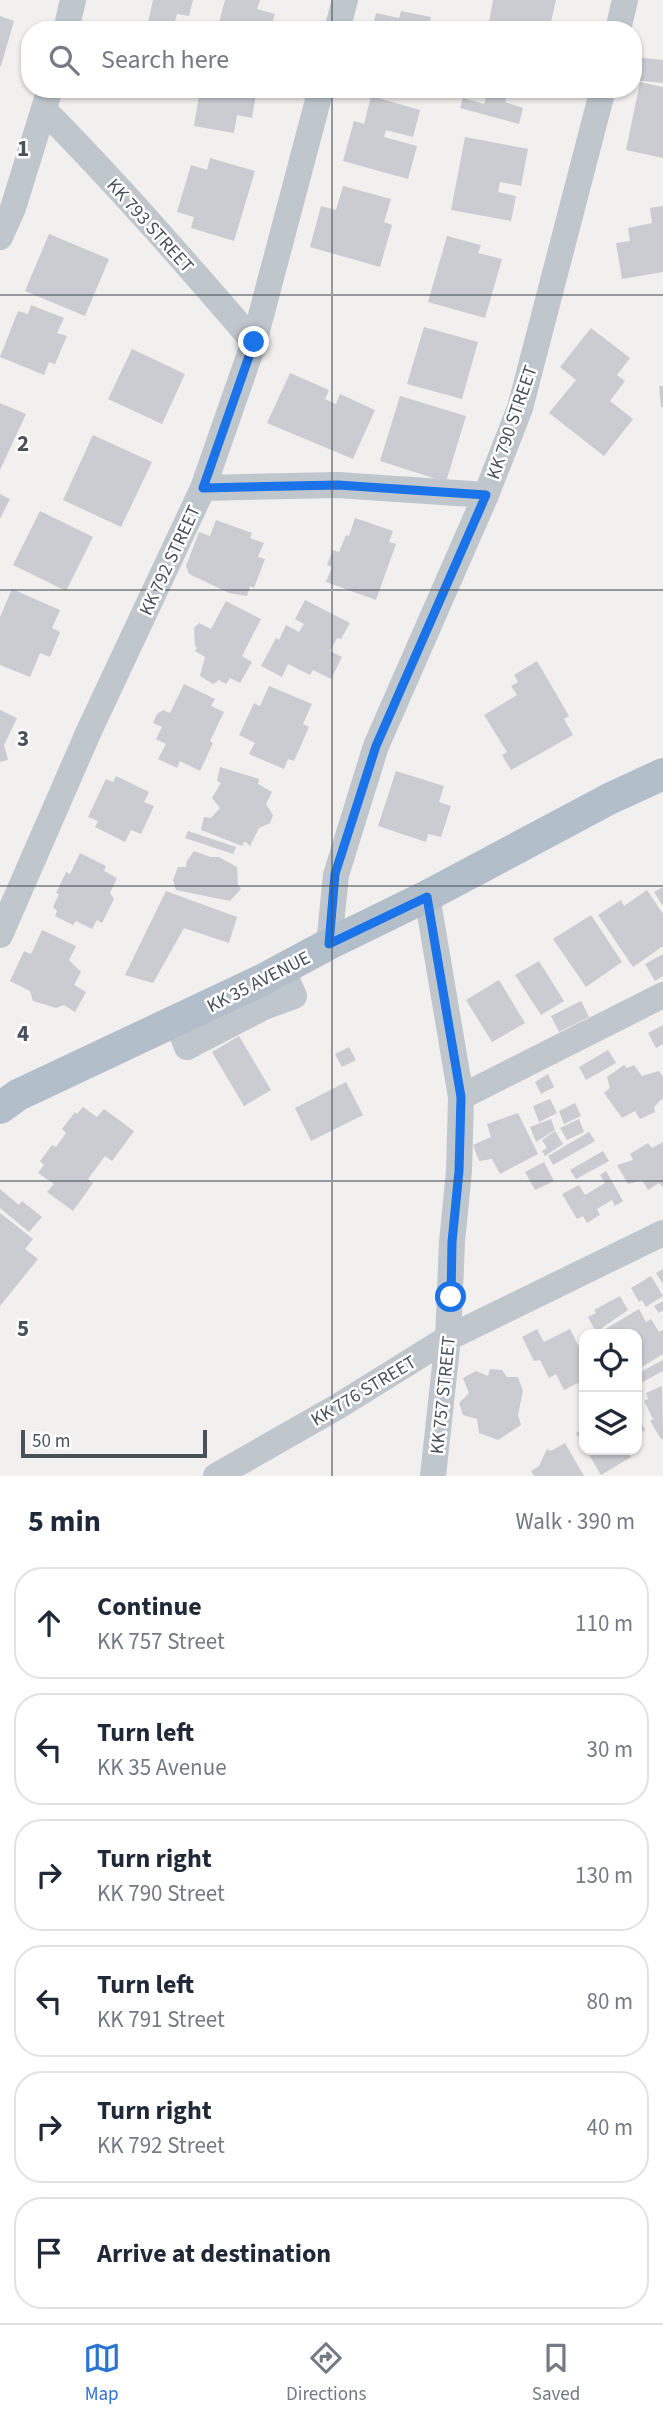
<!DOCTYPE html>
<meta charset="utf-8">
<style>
:root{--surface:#fff;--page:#f2f2f3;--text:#1f2937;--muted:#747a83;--line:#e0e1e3;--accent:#2b74d0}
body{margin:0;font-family:"Source Sans 3",sans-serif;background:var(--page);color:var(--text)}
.controls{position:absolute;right:21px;bottom:21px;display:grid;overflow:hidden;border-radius:14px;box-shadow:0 2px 5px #0004}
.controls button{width:63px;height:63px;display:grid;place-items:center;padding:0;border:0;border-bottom:2px solid var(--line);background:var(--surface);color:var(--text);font:35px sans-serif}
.scale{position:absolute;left:21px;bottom:18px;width:186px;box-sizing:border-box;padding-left:7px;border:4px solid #49525b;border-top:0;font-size:19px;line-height:24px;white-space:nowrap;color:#49525b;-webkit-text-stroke:5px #fff;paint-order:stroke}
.stop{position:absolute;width:21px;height:21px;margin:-16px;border:5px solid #1a73e8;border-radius:50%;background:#fff}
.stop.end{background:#1a73e8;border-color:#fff;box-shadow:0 2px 7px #0008}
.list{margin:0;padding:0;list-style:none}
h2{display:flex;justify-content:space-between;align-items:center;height:91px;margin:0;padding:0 28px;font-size:30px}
h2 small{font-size:23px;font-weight:400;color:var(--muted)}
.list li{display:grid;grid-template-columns:46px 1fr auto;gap:21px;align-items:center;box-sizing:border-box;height:112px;margin:0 14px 14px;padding:0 14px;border:2px solid var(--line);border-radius:28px}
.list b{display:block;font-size:26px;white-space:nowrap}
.list p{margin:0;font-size:23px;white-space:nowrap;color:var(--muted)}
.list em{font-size:23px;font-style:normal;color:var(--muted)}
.icon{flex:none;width:38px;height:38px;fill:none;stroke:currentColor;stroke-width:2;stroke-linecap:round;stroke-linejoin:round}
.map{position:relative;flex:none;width:663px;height:1476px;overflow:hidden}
.search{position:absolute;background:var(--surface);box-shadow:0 2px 5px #0004;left:21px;right:21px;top:21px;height:77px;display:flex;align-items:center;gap:18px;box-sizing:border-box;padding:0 24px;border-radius:28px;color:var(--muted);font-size:26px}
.sheet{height:847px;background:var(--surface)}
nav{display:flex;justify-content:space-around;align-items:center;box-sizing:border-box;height:98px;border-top:2px solid var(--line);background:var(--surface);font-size:19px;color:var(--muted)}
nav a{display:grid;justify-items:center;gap:4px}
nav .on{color:var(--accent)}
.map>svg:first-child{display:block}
.building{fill:#caccd1}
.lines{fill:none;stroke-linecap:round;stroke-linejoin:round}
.minor{stroke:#bfc7cd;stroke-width:26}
.major{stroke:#b2bfcb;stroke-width:32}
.route{stroke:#1a73e8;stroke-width:9}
.grid{fill:none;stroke:#49525b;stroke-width:2;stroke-opacity:0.55}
.labels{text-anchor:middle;stroke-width:5;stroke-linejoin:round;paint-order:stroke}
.street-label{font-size:19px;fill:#49525b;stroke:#fff}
.grid-label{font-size:23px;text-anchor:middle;font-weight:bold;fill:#49525b;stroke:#fff;stroke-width:5;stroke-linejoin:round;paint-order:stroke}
</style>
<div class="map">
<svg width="663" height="1476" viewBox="0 0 663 1476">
<rect width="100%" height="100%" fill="#f2efef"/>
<!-- building -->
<path class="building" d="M 153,0 L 193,0 L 189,16 L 177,14 L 173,30 L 147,27 Z
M 225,0 L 260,0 L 257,9 L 275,14 L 270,30 L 217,30 Z
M 493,0 L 556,0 L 549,30 L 527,30 L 489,22 Z
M 401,11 L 431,17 L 428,30 L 372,30 L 376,13 L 399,18 Z
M 0,16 L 14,21 L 1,66 L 0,66 Z
M 635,57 L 663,60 L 663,83 L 633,80 Z
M 640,82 L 663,87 L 663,158 L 626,150 Z
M 200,89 L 257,89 L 252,118 L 237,115 L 234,133 L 194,126 Z
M 469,89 L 526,89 L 523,97 L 508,93 L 505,102 L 523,108 L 519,124 L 460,108 L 463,98 L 484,104 L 486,98 L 468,93 Z
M 371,96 L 420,110 L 413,137 L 386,130 L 384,137 L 417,146 L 408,179 L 343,161 L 354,121 L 364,124 Z
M 465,137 L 528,149 L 521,186 L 500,182 L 498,192 L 516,196 L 511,221 L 451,210 Z
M 210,158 L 255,171 L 234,241 L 191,228 L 194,217 L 177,212 L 191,165 L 207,170 Z
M 343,186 L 391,199 L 384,222 L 392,225 L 380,267 L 310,247 L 321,206 L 336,210 Z
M 663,206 L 663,272 L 622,279 L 616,243 L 630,241 L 628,228 L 652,223 L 650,208 Z
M 49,234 L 109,259 L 85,316 L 25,291 Z
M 447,236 L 481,245 L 478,253 L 502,259 L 485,318 L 428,302 Z
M 31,305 L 64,318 L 57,333 L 67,336 L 55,364 L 49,362 L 44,375 L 0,357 L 18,311 L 28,314 Z
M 424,327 L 478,342 L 462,399 L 407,384 Z
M 591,328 L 630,358 L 617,375 L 625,381 L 610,401 L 633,419 L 604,456 L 549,413 L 576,380 L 560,367 Z
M 132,349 L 185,374 L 162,424 L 108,399 Z
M 290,373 L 329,390 L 325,399 L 336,404 L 340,394 L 375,410 L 353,459 L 267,423 Z
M 659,386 L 663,386 L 663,407 L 661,407 Z
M 400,396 L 466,416 L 446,482 L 380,461 Z
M 0,403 L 26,414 L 0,470 Z
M 93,435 L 152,462 L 121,527 L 63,500 Z
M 0,494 L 10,499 L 0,519 Z
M 40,511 L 93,537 L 66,591 L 13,565 Z
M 355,518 L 393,531 L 389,542 L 396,544 L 376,600 L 326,582 L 332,567 L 327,565 L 333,550 L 339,552 L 346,535 L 349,536 Z
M 216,520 L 252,533 L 250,538 L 264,543 L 258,557 L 265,559 L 254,588 L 250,586 L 247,596 L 229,593 L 189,574 L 186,566 L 199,532 L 210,536 Z
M 12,589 L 60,610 L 52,628 L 60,632 L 50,657 L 40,653 L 30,677 L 0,665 L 0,617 Z
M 305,600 L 350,623 L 341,639 L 337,638 L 330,651 L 342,657 L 331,679 L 313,670 L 310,675 L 288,664 L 282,677 L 261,666 L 276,638 L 279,640 L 286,625 L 299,632 L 304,624 L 295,619 Z
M 226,601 L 261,619 L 242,656 L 252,662 L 240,683 L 230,678 L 226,684 L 219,680 L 213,684 L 200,676 L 205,657 L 195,651 L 197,648 L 195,646 L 194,628 L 199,623 L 211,629 Z
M 537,661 L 569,716 L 564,719 L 573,735 L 511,770 L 502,755 L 507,752 L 484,715 L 517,695 L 511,686 L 518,682 L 514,675 Z
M 184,684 L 215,699 L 211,706 L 224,712 L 210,741 L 213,743 L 200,771 L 180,761 L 177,768 L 158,759 L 166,744 L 156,739 L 162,727 L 153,723 L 157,714 L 163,710 L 170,713 Z
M 269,686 L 312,704 L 303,724 L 309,727 L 294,761 L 288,759 L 284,769 L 249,754 L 255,743 L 239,735 L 254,703 L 260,706 Z
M 0,710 L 17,718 L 4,745 L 8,760 L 0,762 Z
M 220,767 L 259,779 L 258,784 L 272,792 L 266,804 L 273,815 L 270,823 L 259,828 L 250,846 L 245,841 L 242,846 L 201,830 L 204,817 L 211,818 L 220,808 L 212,798 L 221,783 L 217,781 Z
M 396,771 L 444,786 L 439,802 L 451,806 L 441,837 L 428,834 L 426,842 L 378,826 Z
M 116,776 L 149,792 L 144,802 L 154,806 L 141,834 L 131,830 L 125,842 L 95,827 L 98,821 L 88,817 L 106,779 L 113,782 Z
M 188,831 L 236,847 L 233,854 L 185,838 Z
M 194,851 L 210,857 L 219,857 L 237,867 L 238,885 L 241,889 L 230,901 L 176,890 L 173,880 L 178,867 L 186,867 L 187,861 Z
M 80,853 L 106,866 L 104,871 L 117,878 L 110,893 L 114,899 L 102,923 L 97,920 L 92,929 L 76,921 L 73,925 L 55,916 L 57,911 L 53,907 L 59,894 L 56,893 L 66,872 L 70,874 Z
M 663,887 L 663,906 L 654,892 Z
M 647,890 L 663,914 L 663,946 L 633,967 L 598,915 L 621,900 L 624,906 Z
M 166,891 L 237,917 L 229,943 L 184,928 L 153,983 L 125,975 Z
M 591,915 L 622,962 L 586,987 L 553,939 Z
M 42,930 L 76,946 L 69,960 L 81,972 L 74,985 L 86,992 L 75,1012 L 64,1005 L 56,1008 L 33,1001 L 30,991 L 10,981 L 24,951 L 31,954 Z
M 663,954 L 663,976 L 655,981 L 645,964 Z
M 539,961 L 564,1001 L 541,1015 L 515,975 Z
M 499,980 L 525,1023 L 492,1042 L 466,1000 Z
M 581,1001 L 589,1017 L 559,1032 L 551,1016 Z
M 663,1025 L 663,1044 L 656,1048 L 648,1033 Z
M 239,1036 L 271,1090 L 244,1106 L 212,1052 Z
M 349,1047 L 356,1060 L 342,1067 L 335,1054 Z
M 608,1050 L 616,1063 L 586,1080 L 579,1067 Z
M 624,1065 L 627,1068 L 634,1065 L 642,1076 L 659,1071 L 663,1077 L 663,1098 L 654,1107 L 655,1112 L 640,1119 L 635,1111 L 622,1118 L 604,1093 L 610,1088 L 607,1077 Z
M 548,1074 L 554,1087 L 541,1094 L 535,1082 Z
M 346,1082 L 363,1115 L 311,1141 L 295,1108 Z
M 550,1099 L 557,1113 L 539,1122 L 533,1106 Z
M 575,1103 L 581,1116 L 564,1124 L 559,1111 Z
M 83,1107 L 97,1117 L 104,1109 L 134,1131 L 112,1161 L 105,1156 L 88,1179 L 93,1183 L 73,1211 L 47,1192 L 54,1184 L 38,1173 L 44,1165 L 40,1161 L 52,1145 L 56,1147 L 66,1133 L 62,1129 L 75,1112 L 77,1114 Z
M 518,1113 L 538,1154 L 500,1174 L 492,1159 L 479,1161 L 473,1145 L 491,1137 L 487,1124 Z
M 551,1119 L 555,1130 L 536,1142 L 530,1127 Z
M 579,1119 L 584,1132 L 567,1140 L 560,1128 Z
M 555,1131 L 563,1144 L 545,1156 L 542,1151 L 547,1148 L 542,1140 Z
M 589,1132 L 595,1141 L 553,1165 L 548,1156 Z
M 663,1142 L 663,1187 L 659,1183 L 648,1190 L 642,1180 L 628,1184 L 617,1165 L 633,1160 L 630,1154 L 648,1143 L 652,1148 Z
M 603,1151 L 609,1161 L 576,1179 L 570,1170 Z
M 544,1162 L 554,1181 L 535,1190 L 525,1172 Z
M 606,1171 L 623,1201 L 615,1206 L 612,1200 L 597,1209 L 600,1215 L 587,1223 L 583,1216 L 577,1219 L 562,1194 L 579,1185 L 585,1195 L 605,1183 L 600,1175 Z
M 0,1189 L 19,1205 L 22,1201 L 42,1217 L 29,1232 L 0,1208 Z
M 0,1213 L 33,1239 L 25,1249 L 38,1259 L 0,1306 Z
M 663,1269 L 663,1284 L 656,1273 Z
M 651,1276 L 663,1296 L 646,1307 L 642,1300 L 639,1302 L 631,1288 Z
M 620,1296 L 628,1310 L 596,1332 L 588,1317 L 596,1313 L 594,1310 Z
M 663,1301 L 663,1310 L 659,1313 L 654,1306 Z
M 639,1309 L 646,1322 L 651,1319 L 659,1332 L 663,1330 L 663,1354 L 637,1370 L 637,1334 L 597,1334 Z
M 537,1329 L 544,1342 L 570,1329 L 584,1357 L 584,1380 L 564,1390 L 556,1374 L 549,1378 L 540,1360 L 534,1361 L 522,1337 Z
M 663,1360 L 663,1371 L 637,1385 L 637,1374 Z
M 490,1369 L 502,1370 L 507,1377 L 518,1377 L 523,1391 L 518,1415 L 521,1425 L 498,1440 L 479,1433 L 477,1419 L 463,1415 L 459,1403 L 469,1393 L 463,1378 L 476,1371 L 488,1376 Z
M 662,1386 L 663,1438 L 661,1439 L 650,1421 L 653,1419 L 644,1401 L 648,1399 L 646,1393 Z
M 637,1415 L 645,1430 L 637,1436 Z
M 584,1428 L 584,1447 L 576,1433 Z
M 565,1443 L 584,1476 L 534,1476 L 531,1471 L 539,1466 L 547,1449 L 551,1451 Z
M 586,1450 L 627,1450 L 631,1457 L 601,1475 Z"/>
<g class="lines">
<!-- minor -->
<path class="minor" d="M 66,30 L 73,0
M 337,30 L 345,0
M 618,30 L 625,0
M 45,111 C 118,185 186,263 254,342
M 0,237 L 13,208 L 50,89
M 203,488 L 338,485 L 486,495
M 427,896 L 461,1097 L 459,1171 L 452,1242 L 448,1338 L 433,1476
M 0,935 L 89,731 L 203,488 L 254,342 L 321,89
M 329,944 L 336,875 L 376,746 L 486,495 L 520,408 L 603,89
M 177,1021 L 187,1047 L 264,1007 L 294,996 L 282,969
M 461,1097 L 663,995
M 216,1476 L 337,1407 L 448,1338 L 663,1233"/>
<!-- major -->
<path class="major" d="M 0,1108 L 18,1095 L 262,980 L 329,944 L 427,896 L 609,799 L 663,774"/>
</g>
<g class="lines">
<!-- route -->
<path class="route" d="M 254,342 L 203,488 L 338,485 L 486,495 L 376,746 L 335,874 L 329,944 L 427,897 L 461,1097 L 459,1171 L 452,1242 L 451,1297"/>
</g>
<!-- grid -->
<path class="grid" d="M 332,0 L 332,30M 332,89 L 332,1476M 0,295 L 663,295M 0,590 L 663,590M 0,886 L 663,886M 0,1181 L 663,1181"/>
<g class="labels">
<!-- street labels -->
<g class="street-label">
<text transform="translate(151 225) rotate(48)" y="7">KK 793 STREET</text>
<text transform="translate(511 422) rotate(-71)" y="7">KK 790 STREET</text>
<text transform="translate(169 560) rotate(-65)" y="7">KK 792 STREET</text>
<text transform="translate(258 981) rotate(-27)" y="7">KK 35 AVENUE</text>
<text transform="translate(363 1390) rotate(-31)" y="7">KK 776 STREET</text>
<text transform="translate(442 1395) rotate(-84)" y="7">KK 757 STREET</text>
</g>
</g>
<g class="grid-label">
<text x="23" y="156">1</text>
<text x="23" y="451">2</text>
<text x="23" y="746">3</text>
<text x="23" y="1041">4</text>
<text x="23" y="1336">5</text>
</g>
</svg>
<div class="controls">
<button><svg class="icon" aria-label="locate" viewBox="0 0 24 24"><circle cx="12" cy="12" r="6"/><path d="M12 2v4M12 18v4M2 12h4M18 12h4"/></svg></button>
<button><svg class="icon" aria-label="layers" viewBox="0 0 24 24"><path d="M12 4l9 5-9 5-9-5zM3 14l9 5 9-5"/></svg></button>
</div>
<div class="scale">50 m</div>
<div class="stop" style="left:451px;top:1297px"></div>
<div class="stop end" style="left:254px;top:342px"></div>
<div class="search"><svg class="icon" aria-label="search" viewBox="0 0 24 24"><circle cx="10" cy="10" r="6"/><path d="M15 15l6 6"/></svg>Search here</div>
</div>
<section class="sheet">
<h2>5 min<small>Walk · 390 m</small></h2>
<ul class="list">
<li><svg class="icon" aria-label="ahead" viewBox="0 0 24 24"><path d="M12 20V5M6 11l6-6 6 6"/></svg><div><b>Continue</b><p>KK 757 Street</p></div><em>110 m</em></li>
<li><svg class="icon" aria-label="left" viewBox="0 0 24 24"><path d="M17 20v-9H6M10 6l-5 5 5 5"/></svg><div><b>Turn left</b><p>KK 35 Avenue</p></div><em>30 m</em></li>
<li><svg class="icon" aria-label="right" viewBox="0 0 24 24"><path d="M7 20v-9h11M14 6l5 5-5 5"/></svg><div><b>Turn right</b><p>KK 790 Street</p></div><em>130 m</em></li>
<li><svg class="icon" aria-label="left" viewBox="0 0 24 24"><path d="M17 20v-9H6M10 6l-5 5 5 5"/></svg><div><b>Turn left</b><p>KK 791 Street</p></div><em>80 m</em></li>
<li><svg class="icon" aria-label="right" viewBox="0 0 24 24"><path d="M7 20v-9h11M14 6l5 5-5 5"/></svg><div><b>Turn right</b><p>KK 792 Street</p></div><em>40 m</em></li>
<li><svg class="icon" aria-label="arrive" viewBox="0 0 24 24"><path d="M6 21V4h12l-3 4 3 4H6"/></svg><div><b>Arrive at destination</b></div></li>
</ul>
</section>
<nav>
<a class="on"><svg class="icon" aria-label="map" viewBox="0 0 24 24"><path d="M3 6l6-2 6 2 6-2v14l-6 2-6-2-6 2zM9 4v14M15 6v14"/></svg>Map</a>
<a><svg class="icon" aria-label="directions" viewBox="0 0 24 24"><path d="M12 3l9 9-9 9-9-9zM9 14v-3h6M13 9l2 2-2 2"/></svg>Directions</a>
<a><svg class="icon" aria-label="saved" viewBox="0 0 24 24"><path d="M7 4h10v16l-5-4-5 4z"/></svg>Saved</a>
</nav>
